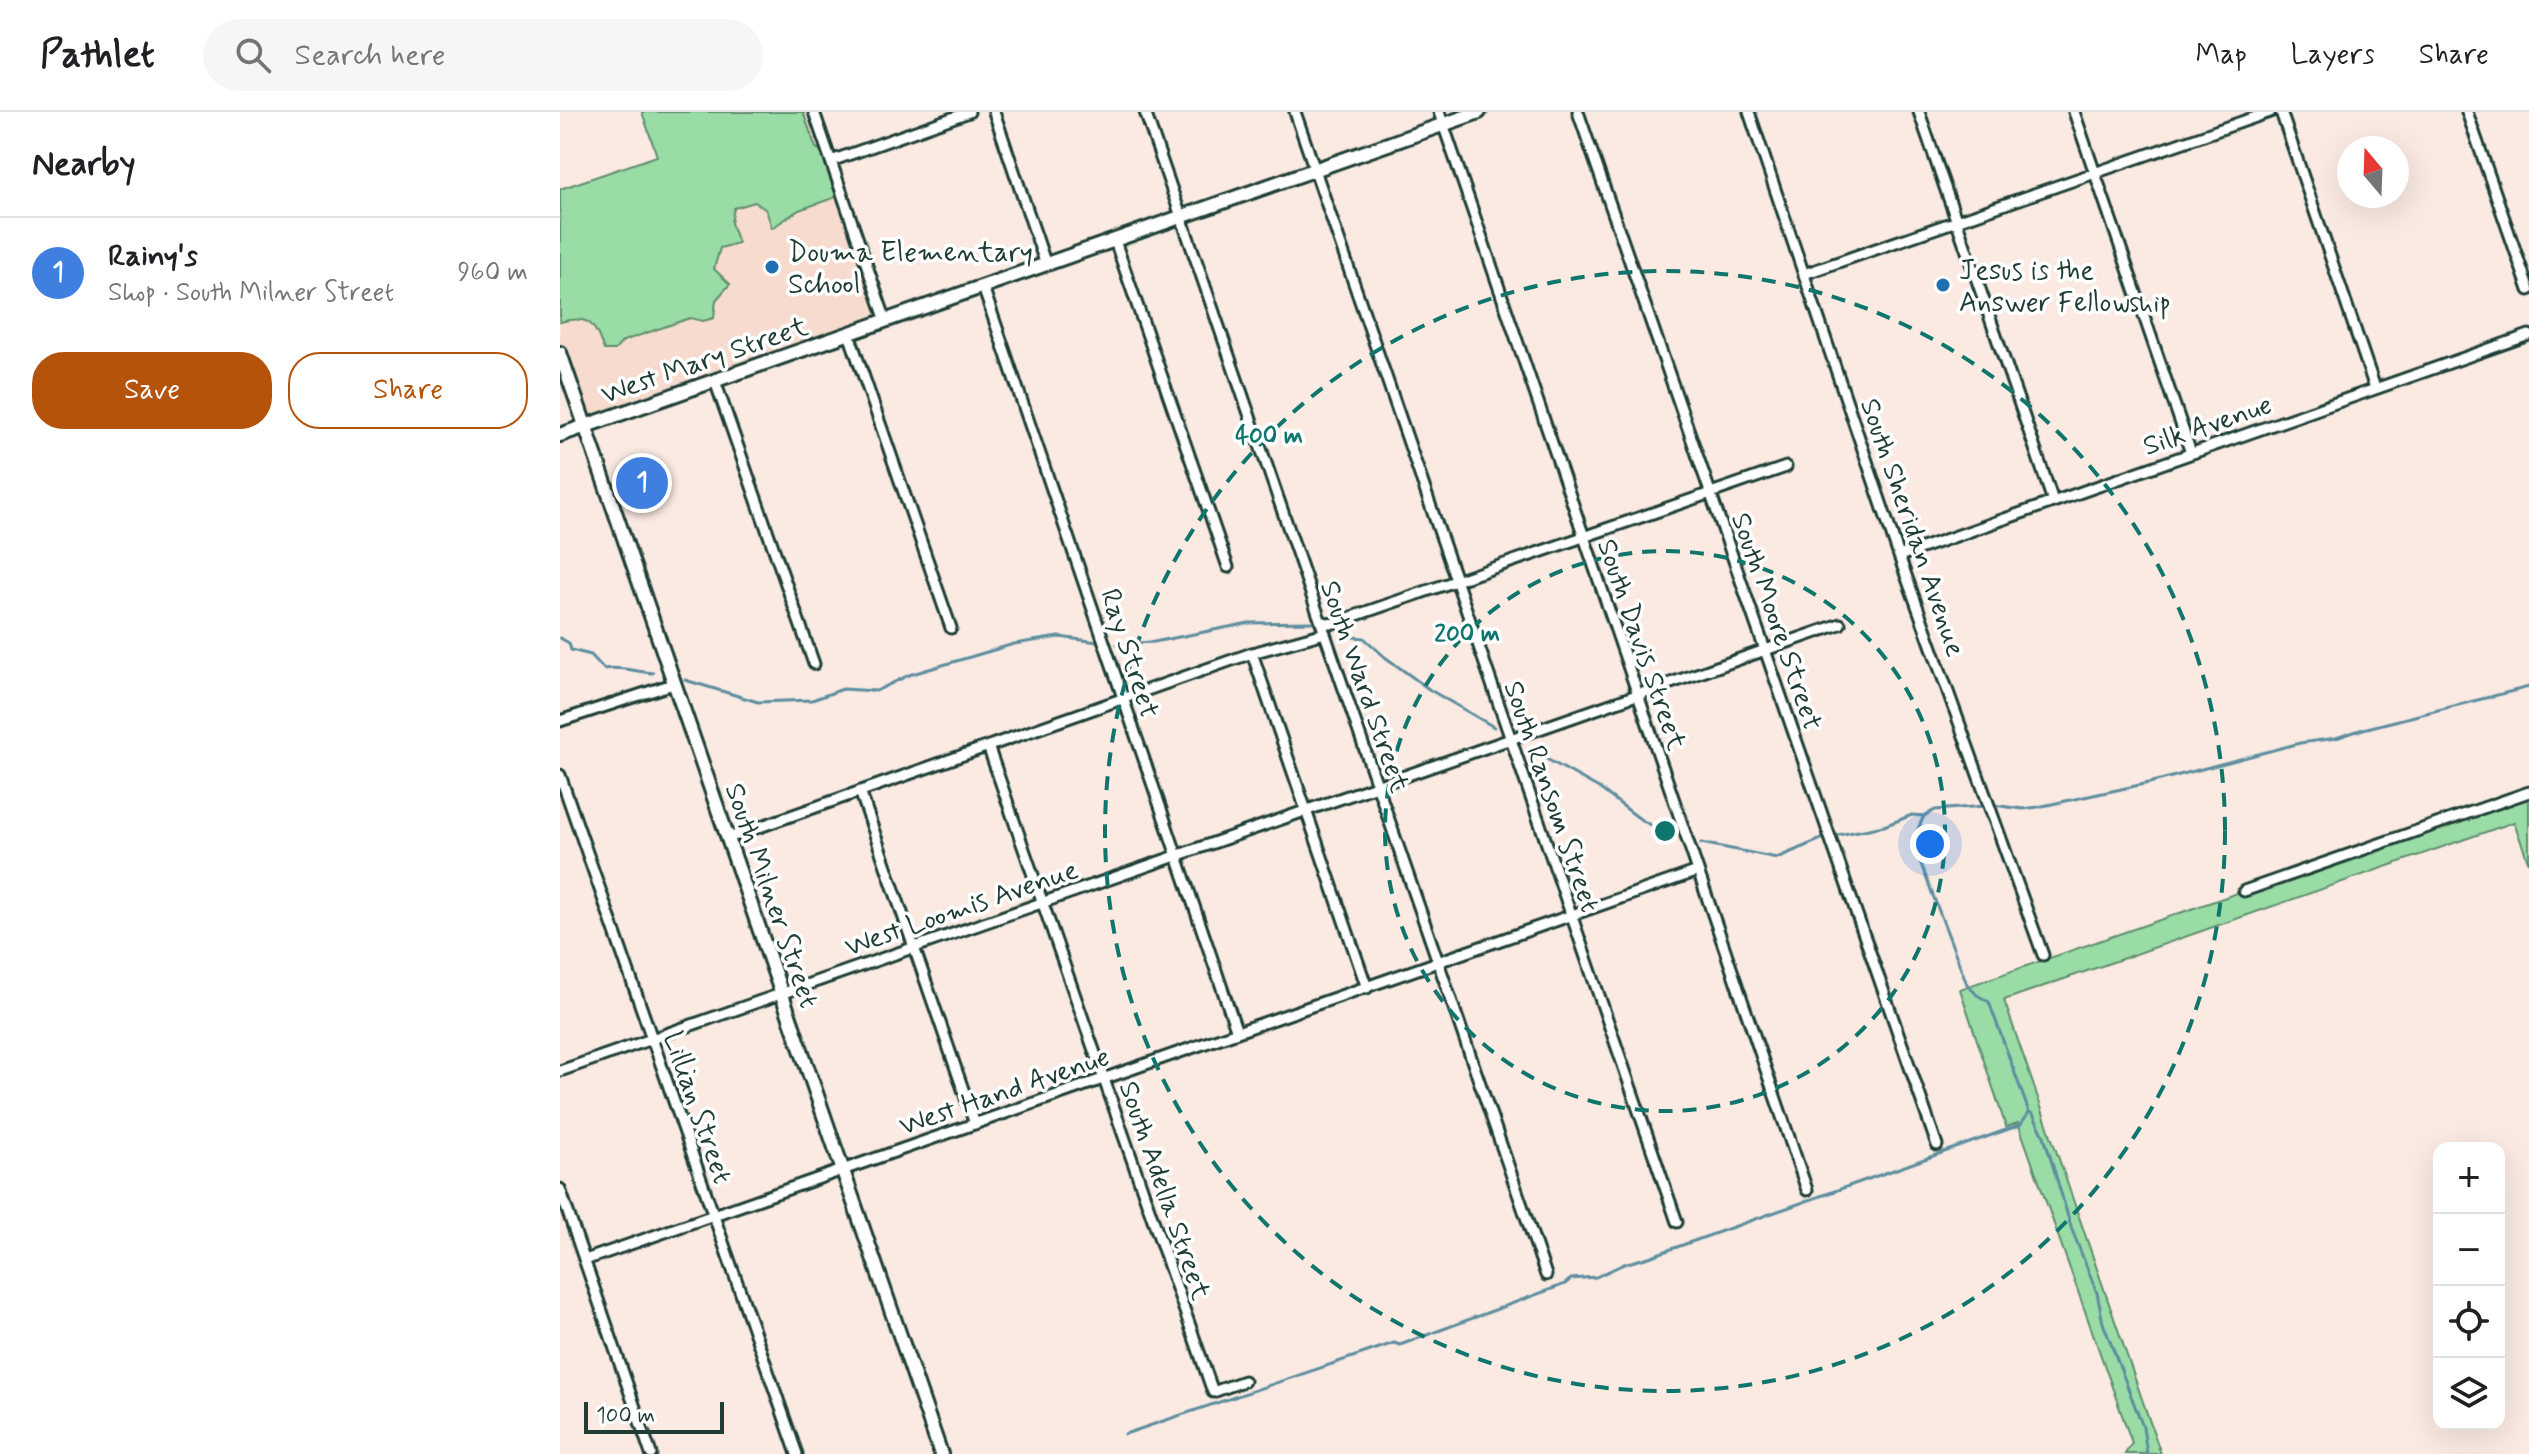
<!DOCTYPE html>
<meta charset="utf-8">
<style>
:root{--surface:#fff;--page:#f6f6f6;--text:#202124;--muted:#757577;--line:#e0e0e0;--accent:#b45309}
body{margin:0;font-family:Mynerve,sans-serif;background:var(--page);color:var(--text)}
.controls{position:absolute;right:24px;bottom:24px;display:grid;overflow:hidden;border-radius:16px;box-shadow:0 8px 32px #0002}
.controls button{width:72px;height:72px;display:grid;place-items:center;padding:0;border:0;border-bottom:2px solid var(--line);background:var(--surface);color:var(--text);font:40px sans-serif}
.compass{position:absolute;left:1777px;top:24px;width:72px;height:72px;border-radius:50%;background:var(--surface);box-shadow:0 8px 32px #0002;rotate:341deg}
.scale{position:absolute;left:24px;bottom:20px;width:140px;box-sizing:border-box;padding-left:8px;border:4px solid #1f3d34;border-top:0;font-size:22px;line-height:28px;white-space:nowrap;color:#1f3d34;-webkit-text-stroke:6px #fff;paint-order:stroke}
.you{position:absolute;left:1370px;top:732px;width:28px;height:28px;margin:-20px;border:6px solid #fff;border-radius:50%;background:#1a73e8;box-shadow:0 0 0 12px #1a73e833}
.badge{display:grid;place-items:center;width:52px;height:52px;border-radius:50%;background:var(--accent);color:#fff;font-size:26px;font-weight:700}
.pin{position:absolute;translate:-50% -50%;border:4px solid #fff;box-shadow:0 2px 8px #0006}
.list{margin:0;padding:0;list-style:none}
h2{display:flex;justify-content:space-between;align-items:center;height:104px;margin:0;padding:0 32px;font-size:34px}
h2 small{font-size:26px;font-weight:400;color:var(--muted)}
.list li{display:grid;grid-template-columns:52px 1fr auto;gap:24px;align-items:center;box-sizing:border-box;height:112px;padding:0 32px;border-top:2px solid var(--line)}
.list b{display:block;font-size:30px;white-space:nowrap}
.list p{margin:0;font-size:26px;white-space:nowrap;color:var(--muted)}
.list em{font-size:26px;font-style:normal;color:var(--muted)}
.actions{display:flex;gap:16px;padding:24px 32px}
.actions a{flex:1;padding:18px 0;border:2px solid var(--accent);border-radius:32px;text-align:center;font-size:28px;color:var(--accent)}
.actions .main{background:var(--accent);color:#fff}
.icon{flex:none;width:44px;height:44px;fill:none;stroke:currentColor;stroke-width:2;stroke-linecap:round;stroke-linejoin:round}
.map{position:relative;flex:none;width:1969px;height:1342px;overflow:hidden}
header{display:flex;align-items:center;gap:48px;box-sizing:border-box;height:112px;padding:0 40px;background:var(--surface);border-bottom:2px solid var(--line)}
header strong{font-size:38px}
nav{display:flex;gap:44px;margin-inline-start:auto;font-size:28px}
.search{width:560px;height:72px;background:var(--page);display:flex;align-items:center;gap:20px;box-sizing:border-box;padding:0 28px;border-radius:44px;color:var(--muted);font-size:30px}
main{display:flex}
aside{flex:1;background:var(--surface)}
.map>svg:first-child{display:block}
.built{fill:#f6dbce}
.green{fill:#9adca6;stroke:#5c8c6d;stroke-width:2}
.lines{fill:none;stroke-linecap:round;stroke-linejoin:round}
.stream{stroke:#5d8d9f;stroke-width:3}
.street-casing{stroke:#1f3d34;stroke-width:15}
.secondary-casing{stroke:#1f3d34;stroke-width:18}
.street{stroke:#fff;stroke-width:9}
.secondary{stroke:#fff;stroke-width:12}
.ring{fill:none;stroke:#0f766e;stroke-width:4;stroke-dasharray:14 10}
.poi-dot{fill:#1f6fb2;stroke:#fff;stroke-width:3}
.labels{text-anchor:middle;stroke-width:7;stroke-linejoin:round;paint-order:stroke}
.poi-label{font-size:28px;fill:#1f3d34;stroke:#fff;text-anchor:start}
.street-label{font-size:28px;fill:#1f3d34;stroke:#fff}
.centre{fill:#0f766e;stroke:#fff;stroke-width:4}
.ring-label{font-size:24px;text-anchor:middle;font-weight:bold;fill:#0f766e;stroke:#fff;stroke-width:7;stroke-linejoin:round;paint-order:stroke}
</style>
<header>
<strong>Pathlet</strong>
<div class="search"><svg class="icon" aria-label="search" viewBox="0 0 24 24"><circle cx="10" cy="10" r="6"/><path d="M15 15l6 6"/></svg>Search here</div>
<nav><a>Map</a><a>Layers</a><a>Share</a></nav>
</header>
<main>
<aside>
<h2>Nearby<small></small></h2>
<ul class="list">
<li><span class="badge" style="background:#3f7fe0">1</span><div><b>Rainy's</b><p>Shop · South Milner Street</p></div><em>960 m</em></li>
</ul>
<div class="actions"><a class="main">Save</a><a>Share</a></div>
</aside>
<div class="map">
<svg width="1969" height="1342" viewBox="0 0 1969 1342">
<rect width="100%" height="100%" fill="#faeae2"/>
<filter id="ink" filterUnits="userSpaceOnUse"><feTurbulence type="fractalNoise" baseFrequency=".0125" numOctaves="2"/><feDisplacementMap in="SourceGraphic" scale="16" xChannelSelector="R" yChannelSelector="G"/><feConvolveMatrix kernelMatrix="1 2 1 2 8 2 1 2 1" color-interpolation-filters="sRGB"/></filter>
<g filter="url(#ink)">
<!-- built -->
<path class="built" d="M 226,0 L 254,0 L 326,209 L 26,314 L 0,241 L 0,77 Z"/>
<!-- green -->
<path class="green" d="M 82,0 L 243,0 L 256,36 L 268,41 L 282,83 L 239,98 L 212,116 L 206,98 L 195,90 L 174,96 L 171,111 L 178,131 L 160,136 L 154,157 L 170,172 L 156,188 L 154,206 L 143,209 L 130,206 L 63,229 L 55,238 L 44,238 C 34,212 30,202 0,210 L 0,77 L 97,44 Z
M 1969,680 L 1969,752 L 1954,710 L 1444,888 L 1601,1342 L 1565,1342 L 1572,1331 L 1458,1011 L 1446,1015 L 1400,877 Z"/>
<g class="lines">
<!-- stream -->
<path class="stream" d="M 782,524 L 804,526 L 825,545 L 870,578 L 934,615
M 0,526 L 9,531 L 11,538 L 31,543 L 44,557 C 60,554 76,560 93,561
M 557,532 L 594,530 L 689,511 L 752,510
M 125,568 L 198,590 L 252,588 L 283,577 L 316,579 L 349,563 L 454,532 L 499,525 L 538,530
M 974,640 L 1039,676 L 1080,707 L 1111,725
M 1433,693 L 1463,697 L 1478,695 L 1589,671 L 1740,631 L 1776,626 L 1803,617 L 1969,575
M 1364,704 L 1357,719 L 1356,739 L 1407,872 L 1417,883 L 1429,890 L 1469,1000 L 1473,1002 L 1484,1024 L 1512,1118 L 1537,1181 L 1543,1211 L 1583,1315 L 1587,1342
M 1273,724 L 1324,714 L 1352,703 L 1364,704 L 1375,698 L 1425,694
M 1141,731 L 1217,746 L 1266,725
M 565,1322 L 834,1231 L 840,1233 L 1005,1172 L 1011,1167 L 1036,1165 L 1064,1152 L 1089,1145 L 1460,1013 L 1469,1000"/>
<!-- street casing -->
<g class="street-casing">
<path id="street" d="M 254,0 L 326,209
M 434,0 L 486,153
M 585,0 L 986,1163
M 735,0 L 1117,1110
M 879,0 L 1247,1078
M 1018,0 L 1377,1033
M 1189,0 L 1339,444 L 1483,843
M 1359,0 L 1493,389
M 1514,0 L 1631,341
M 1721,0 L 1815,276
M 1907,0 L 1969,178
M 271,49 L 409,0
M 555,129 L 668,455
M 1244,162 L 1710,0
M 423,175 L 677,920
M 289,222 L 391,516
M 155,269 L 254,552
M 1339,444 L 1969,223
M 761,509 L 771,512 L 1226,355
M 692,541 L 807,876
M 0,609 L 113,572
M 428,634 L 653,1280 L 684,1269
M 0,663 L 237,1342
M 300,679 L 415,1012
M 168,726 L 692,541 L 765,521
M 1684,779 L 1969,680
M 0,959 L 1280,512
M 0,1077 L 91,1342
M 25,1148 L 1138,759"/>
</g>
<!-- secondary casing -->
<g class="secondary-casing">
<path id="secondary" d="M 0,241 L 381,1342
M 0,323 L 919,0"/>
</g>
<!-- street -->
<use href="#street" class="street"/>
<!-- secondary -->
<use href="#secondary" class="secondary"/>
</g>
</g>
<!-- distance rings -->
<g class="ring">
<circle cx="1105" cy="719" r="280"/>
<circle cx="1105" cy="719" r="560"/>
</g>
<!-- markers -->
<g class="poi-dot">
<circle cx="212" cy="155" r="8"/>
<circle cx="1383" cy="173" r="8"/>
</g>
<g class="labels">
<!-- poi labels -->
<g class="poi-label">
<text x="228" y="149">Douma Elementary<tspan x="228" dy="32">School</tspan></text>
<text x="1399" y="167">Jesus is the<tspan x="1399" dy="32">Answer Fellowship</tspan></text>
</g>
<!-- street labels -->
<g class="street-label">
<text transform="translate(144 247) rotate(-19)" y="10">West Mary Street</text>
<text transform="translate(1647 312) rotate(-19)" y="10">Silk Avenue</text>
<text transform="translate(1354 415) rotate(71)" y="10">South Sheridan Avenue</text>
<text transform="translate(1218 509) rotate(71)" y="10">South Moore Street</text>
<text transform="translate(1083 532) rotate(71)" y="10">South Davis Street</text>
<text transform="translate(571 541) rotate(72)" y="10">Ray Street</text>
<text transform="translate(806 574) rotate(71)" y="10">South Ward Street</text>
<text transform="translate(993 684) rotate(71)" y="10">South Ransom Street</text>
<text transform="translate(213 783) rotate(71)" y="10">South Milner Street</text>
<text transform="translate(401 795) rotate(-19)" y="10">West Loomis Avenue</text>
<text transform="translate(444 978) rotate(-19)" y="10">West Hand Avenue</text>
<text transform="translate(139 995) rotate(71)" y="10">Lillian Street</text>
<text transform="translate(606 1078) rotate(71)" y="10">South Adella Street</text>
</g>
</g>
<circle cx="1105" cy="719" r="12" class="centre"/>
<g class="ring-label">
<text x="709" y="331">400 m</text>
<text x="907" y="529">200 m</text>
</g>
</svg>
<div class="controls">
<button>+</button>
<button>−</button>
<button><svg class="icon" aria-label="locate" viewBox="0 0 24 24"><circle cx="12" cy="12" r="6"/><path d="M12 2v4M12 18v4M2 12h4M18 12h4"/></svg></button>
<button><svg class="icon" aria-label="layers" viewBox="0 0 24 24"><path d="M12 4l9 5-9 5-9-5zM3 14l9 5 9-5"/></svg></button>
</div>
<svg class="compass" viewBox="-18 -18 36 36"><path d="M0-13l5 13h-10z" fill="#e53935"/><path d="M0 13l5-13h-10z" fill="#757577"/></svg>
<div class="scale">100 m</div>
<div class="you"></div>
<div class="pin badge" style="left:82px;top:371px;background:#3f7fe0">1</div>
</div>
</main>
